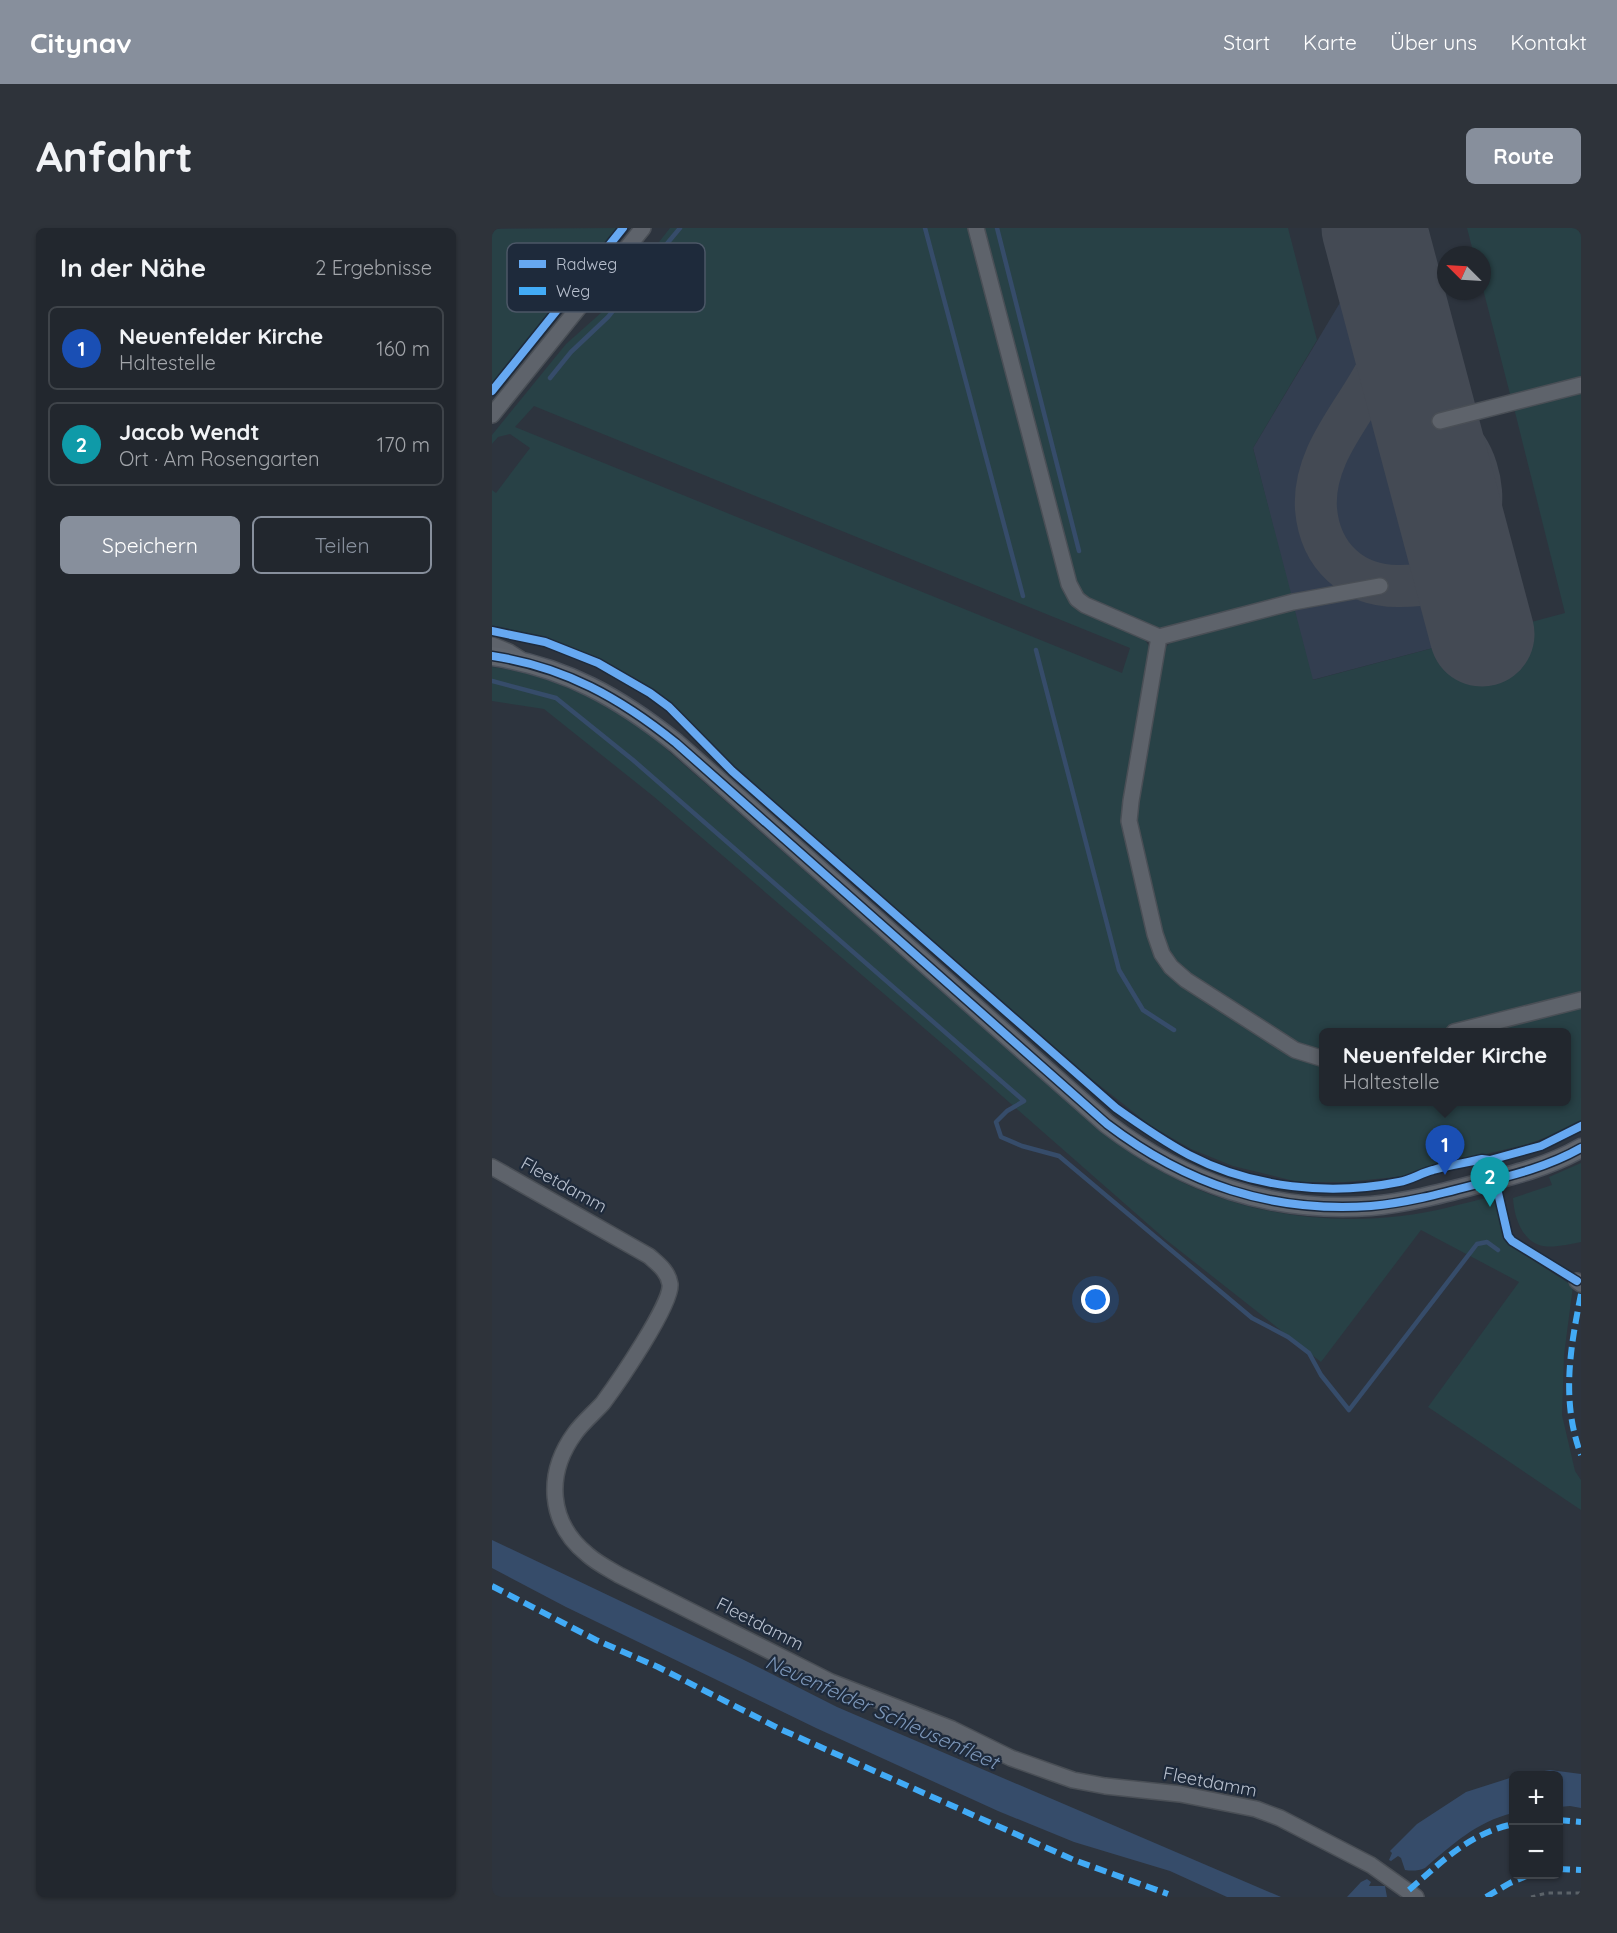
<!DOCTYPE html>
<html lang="de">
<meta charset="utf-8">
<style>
:root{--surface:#22272e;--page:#2e333a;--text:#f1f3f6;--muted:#a2a5aa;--line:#3f444a;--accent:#878f9c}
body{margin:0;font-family:Quicksand,sans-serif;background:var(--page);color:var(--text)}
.controls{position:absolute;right:18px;bottom:18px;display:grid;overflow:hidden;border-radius:9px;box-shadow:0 2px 4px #0004}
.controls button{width:54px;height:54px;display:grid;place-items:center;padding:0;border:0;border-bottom:2px solid var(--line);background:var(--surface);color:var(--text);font:30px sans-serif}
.compass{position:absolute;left:945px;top:18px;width:54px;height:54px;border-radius:50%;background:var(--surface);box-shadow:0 2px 4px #0004;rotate:294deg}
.you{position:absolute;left:604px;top:1072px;width:21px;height:21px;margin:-15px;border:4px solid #fff;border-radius:50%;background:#1a73e8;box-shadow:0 0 0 9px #1a73e833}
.badge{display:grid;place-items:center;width:39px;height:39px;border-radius:50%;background:var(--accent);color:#fff;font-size:20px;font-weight:700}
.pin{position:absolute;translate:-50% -50px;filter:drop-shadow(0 2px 3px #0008)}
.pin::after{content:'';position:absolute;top:32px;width:21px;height:18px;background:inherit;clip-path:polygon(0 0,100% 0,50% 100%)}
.popup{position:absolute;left:827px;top:800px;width:252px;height:78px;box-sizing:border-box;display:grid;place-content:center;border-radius:9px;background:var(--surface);filter:drop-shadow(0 2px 4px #0005);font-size:20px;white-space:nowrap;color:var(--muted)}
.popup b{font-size:22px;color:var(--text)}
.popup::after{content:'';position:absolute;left:50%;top:100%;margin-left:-12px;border:12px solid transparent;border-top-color:var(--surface)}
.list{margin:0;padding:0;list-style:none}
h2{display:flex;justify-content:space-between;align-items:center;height:78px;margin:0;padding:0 24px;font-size:26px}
h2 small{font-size:20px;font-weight:400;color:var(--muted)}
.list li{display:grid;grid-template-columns:39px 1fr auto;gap:18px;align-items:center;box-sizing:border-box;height:84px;margin:0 12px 12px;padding:0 12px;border:2px solid var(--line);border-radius:9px}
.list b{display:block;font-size:22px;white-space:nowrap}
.list p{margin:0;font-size:20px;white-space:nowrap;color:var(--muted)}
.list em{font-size:20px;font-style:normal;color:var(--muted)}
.actions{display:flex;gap:12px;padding:18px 24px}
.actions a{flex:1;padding:14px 0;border:2px solid var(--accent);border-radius:9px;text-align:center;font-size:21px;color:var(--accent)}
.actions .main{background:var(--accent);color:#fff}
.map{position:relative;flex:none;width:1089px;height:1669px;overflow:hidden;border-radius:9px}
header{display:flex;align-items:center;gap:36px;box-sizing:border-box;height:84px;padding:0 30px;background:var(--accent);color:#fff}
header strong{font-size:28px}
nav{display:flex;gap:33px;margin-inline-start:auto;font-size:21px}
.intro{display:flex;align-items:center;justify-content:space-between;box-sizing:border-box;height:144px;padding:0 36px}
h1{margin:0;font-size:42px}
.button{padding:15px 27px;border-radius:9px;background:var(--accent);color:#fff;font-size:21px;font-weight:700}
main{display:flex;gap:36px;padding:0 36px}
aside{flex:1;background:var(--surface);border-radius:9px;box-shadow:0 2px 4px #0004}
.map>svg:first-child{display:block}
.airport{fill:#333e50}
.green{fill:#284146;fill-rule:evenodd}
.water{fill:#364c6a}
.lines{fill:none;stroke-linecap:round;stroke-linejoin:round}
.stream{stroke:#364c6a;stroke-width:4.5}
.taxiway{stroke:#444a54;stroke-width:42}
.runway{stroke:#444a54;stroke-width:105}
.minor-casing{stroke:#4a4f56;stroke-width:18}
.major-casing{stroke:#4b515b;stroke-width:21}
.path{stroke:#5b6268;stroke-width:3;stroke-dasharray:4.5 4.5;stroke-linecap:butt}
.minor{stroke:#5e636b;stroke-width:15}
.major{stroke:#60656d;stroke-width:18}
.quiet{stroke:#42abf6;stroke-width:6;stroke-dasharray:12 6;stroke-linecap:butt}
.cycleway-casing{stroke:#1e2a3b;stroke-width:11}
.cycleway{stroke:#66a8f1;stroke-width:8}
.labels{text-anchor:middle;stroke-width:4.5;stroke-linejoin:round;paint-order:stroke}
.street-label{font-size:18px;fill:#b8c0ce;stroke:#1e2a3b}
.water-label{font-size:20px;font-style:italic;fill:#7c96b8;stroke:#1e2a3b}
.key{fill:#1e2a3b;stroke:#4c5767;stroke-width:1.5}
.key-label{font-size:16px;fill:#b8c0ce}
</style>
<header>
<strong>Citynav</strong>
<nav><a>Start</a><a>Karte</a><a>Über uns</a><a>Kontakt</a></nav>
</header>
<div class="intro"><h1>Anfahrt</h1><a class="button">Route</a></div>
<main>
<aside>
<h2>In der Nähe<small>2 Ergebnisse</small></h2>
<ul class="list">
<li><span class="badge" style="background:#1a4fb4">1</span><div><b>Neuenfelder Kirche</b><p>Haltestelle</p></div><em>160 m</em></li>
<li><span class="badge" style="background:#0f9aa8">2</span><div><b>Jacob Wendt</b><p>Ort · Am Rosengarten</p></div><em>170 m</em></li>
</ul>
<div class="actions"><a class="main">Speichern</a><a>Teilen</a></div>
</aside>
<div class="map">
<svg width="1089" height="1669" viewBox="0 0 1089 1669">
<rect width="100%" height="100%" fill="#2d343e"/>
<!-- airport -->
<path class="airport" d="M 852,68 L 941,420 L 820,452 L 761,220 Z"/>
<!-- green -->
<path class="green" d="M 127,0 L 0,158 L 0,1 Z
M 178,0 L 479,0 L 572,362 L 650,407 L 658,420 L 658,432 L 634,567 L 663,725 L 831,835 L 832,874 L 1074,874 L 1074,804 L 983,804 L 1089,777 L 1089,892 L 1074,902 L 1036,916 L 935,940 L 914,948 L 854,954 L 806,954 L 741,938 L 699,921 L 659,898 L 597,849 L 272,565 L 212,510 L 192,487 L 153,456 L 132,444 L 68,415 L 0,399 L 0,262 L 4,265 L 38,220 L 18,206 L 6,209 L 0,216 L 0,207 L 74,116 L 110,84 L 148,37 L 162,47 L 180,25 L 167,14 ZM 42,178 L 638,420 L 630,445 L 23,199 Z
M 491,0 L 796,0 L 825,112 L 761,220 L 800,369 L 675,400 L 668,401 L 602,376 L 585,364 Z
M 975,0 L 1089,0 L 1089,152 L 1019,170 L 990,57 L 990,27 L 982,27 Z
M 1089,163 L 1089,766 L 940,804 L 832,804 L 831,824 L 806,816 L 708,757 L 678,729 L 672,711 L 642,584 L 672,421 L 680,413 L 802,379 L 821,452 L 1073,385 L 1022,180 Z
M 0,439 C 58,446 108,472 156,505 L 609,903 C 627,916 644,928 662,939 C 734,983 826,998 909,988 C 940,985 972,975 1002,968 L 1017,1017 L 1081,1058 L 1072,1127 L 1070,1187 L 1083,1243 L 1089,1252 L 1089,1282 L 936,1179 L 1027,1054 L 929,1002 L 829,1134 L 673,1011 L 454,819 L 161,568 L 52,481 L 0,473 Z
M 1089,935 L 1089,1014 C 1077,1016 1063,1020 1051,1018 C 1030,1014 1022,989 1021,970 L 1060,957 L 1057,949 Z"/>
<!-- water -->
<path class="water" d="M 0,1312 L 250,1431 L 345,1479 L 789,1669 L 735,1669 L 678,1643 L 582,1614 L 506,1583 L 324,1500 L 74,1379 L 0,1340 Z
M 1058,1542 L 1089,1546 L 1089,1580 L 1078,1578 L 1067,1579 L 1066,1548 L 1029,1547 Z
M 1021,1549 L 1021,1585 C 984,1594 961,1616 933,1640 C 927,1643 919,1643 913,1642 L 909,1630 L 906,1628 L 899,1633 L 897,1632 L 900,1625 L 898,1623 L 925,1596 L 974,1564 Z
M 875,1651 L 879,1654 L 877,1658 L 893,1658 L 895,1669 L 855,1669 L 869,1654 Z"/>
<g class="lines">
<!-- stream -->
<path class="stream" d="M 433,0 L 531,368
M 505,0 L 587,323
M 173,18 L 188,0
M 58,150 L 79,124 L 116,89 L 152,44
M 544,422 L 627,742 L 651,782 L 682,802
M 0,453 L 64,470 L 141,532 L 532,873 L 515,883 L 504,894 L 509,909 L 530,918 L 567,928 L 760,1090 L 796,1109 L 817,1125 L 829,1147 L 857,1182 L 985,1016 L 995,1014 L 1006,1022"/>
<!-- taxiway -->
<path class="taxiway" d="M 899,67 C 900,75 902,83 901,90 C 896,160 819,209 824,281 C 828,328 861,359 908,358 C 916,358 927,358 935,355 C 969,342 992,298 989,263 C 988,249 983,232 975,220 C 964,204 946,194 936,176 C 920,146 913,110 902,77"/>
<!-- runway -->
<path class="runway" d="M 882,0 L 990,406"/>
<!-- minor casing -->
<g class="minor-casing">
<path id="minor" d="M 484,0 L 577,356 L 585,371 L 593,377 L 667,409 L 801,374 L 888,358
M 0,187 L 151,0
M 948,193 L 1089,157
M 667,409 L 639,573 L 637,593 L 663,706 L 670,726 L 679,739 L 694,752 L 803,822 L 832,831
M 0,417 L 17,424 L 28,431
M 962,804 L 1089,772
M 0,939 L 157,1028 C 166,1036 176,1043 178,1056 C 181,1075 125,1156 111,1175 C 102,1185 91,1194 83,1205 C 53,1246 56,1295 96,1327 C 105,1335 117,1341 127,1347 L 339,1454 L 460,1501 L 519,1530 L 581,1552 L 613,1558 L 688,1566 L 764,1581 L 788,1590 L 879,1637 L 924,1669
M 1085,1053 L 1089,1056"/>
</g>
<!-- major casing -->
<g class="major-casing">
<path id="major" d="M 0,428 C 73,439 128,470 184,515 L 615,896 C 694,956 779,985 879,978 C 913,975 948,966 982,957 C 1018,948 1056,939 1089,920"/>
</g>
<!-- path -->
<path class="path" d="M 1039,1669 L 1055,1665 L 1089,1665"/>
<!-- minor -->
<use href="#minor" class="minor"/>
<!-- major -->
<use href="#major" class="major"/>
<!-- quiet -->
<path class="quiet" d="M 1089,1066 C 1078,1121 1069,1173 1089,1227
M 0,1358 L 104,1412 L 166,1439 L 288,1501 L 582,1632 L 676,1666
M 1066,1592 L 1089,1594
M 1066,1641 L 1089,1642
M 917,1662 C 950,1634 977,1605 1022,1596
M 994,1669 L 1018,1655 L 1039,1646"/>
<!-- cycleway casing -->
<g class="cycleway-casing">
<path id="cycleway" d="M 0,163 L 131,0
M 0,403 L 53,414 L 106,435 L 158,465 L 177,479 L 240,543 L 624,880 C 648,897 671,913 697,927 C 760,960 838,968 907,954 C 919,952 929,945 941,942 C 957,937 974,935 990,931 L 998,932 L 1049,918 L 1089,898
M 0,428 C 73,439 128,470 184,515 L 615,896 C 694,956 779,985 879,978 C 913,975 948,966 982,957 C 1018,948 1056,939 1089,920
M 1001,943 L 1016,1008 L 1020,1013 L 1085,1053"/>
</g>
<!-- cycleway -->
<use href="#cycleway" class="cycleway"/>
</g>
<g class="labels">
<!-- street labels -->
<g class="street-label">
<text transform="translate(72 957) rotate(29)" y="6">Fleetdamm</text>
<text transform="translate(268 1396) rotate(27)" y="6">Fleetdamm</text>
<text transform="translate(718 1554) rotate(11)" y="6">Fleetdamm</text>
</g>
<!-- water labels -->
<g class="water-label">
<text transform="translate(390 1484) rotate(24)" y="7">Neuenfelder Schleusenfleet</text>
</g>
</g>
<!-- legend -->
<rect x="15" y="15" width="198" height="69" rx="9" class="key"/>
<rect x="27" y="32" width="27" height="8" fill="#66a8f1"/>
<rect x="27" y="59" width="27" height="8" fill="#42abf6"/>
<g class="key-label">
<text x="64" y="42">Radweg</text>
<text x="64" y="69">Weg</text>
</g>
</svg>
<div class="controls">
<button>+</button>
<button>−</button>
</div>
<svg class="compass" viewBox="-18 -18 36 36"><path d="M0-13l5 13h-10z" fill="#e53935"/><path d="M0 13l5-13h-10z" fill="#a2a5aa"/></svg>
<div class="you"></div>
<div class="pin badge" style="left:953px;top:947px;background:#1a4fb4">1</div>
<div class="popup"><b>Neuenfelder Kirche</b>Haltestelle</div>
<div class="pin badge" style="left:998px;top:979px;background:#0f9aa8">2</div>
</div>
</main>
